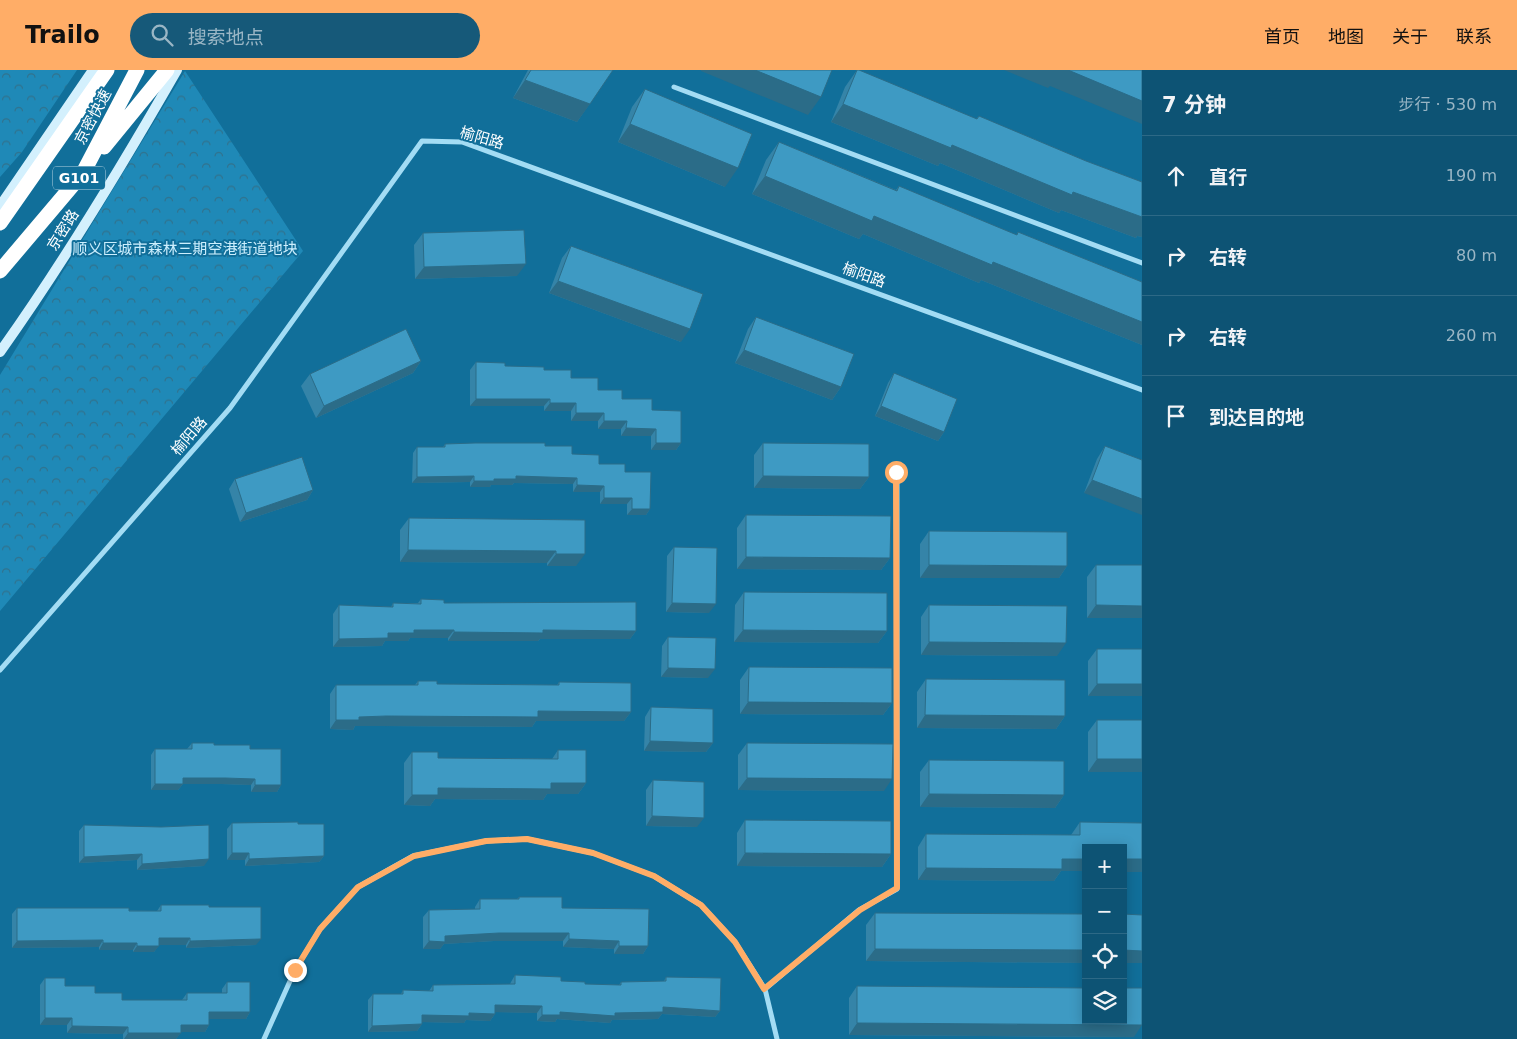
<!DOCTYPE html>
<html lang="zh">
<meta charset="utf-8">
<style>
:root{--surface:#0d5374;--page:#165979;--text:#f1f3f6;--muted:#9ab6c5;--line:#2d6986;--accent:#ffad67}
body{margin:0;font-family:"DejaVu Sans","Noto Sans SC",sans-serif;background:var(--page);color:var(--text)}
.controls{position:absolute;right:15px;bottom:15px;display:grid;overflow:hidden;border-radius:0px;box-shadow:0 2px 12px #0003}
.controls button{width:45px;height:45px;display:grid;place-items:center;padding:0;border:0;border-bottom:1px solid var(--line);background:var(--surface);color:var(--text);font:25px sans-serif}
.stop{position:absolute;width:15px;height:15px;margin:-11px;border:4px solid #ffad67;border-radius:50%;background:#fff}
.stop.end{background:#ffad67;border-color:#fff;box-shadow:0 1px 5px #0008}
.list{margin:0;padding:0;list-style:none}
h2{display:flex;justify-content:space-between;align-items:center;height:65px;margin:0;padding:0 20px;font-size:21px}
h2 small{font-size:16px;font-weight:400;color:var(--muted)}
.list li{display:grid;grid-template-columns:32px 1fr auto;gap:15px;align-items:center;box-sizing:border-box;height:80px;padding:0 20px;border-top:1px solid var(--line)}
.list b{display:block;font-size:19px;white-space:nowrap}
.list em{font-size:16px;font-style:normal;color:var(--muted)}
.icon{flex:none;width:28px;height:28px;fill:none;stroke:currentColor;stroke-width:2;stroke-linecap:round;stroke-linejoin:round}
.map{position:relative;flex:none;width:1142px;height:969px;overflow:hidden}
header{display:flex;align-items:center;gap:30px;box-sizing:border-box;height:70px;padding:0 25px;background:var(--accent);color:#111}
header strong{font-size:24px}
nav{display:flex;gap:28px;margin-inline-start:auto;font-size:18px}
.search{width:350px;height:45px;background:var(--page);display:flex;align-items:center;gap:12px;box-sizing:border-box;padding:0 18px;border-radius:28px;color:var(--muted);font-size:19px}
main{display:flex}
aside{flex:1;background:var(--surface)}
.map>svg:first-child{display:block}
.forest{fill:url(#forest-crowns)}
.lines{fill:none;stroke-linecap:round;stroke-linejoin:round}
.street{stroke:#a3dcf4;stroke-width:5}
.secondary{stroke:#d3f0fd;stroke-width:10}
.highway{stroke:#fff;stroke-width:15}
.wall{fill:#3584a8}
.shaded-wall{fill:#2b6c88}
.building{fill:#3e9ac3;stroke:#2b6c88}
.route{stroke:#ffad67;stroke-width:6}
.labels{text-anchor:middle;stroke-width:4;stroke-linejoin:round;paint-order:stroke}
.shield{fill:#116f9a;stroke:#b8d4e1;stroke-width:1}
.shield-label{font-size:14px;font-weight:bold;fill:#fff}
.street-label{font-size:15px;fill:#fff;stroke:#116f9a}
.park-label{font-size:15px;fill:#cceffe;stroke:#116f9a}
</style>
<header>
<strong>Trailo</strong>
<div class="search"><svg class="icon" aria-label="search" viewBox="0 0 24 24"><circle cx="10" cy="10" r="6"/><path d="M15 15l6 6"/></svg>搜索地点</div>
<nav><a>首页</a><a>地图</a><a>关于</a><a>联系</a></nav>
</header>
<main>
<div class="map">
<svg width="1142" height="969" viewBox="0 0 1142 969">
<defs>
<pattern id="forest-crowns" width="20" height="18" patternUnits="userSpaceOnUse" patternTransform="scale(1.25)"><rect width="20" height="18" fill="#1f89b7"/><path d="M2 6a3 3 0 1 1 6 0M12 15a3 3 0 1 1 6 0" fill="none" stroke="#31718c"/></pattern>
</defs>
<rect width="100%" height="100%" fill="#116f9a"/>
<!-- forest -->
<path class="forest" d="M 0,0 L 77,0 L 22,82 L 0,107 Z
M 185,1 L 303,181 L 0,541 L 0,305 Z"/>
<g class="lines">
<!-- street -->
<path class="street" d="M 674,17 L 1142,193
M 0,600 L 230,338 L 422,71 L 462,72 L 1142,320
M 765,919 L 859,840 L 897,819 L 897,402
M 264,969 L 295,900 L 320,859 L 358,817 L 413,786 L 486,771 L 527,769 L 593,783 L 654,806 L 701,835 L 735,872 L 765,919 L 777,969"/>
<!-- secondary -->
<path class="secondary" d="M 0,136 L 93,0
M 0,282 C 64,192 122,96 177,0"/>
<!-- highway -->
<path class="highway" d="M 104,77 L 167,0
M 0,153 L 107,0
M 0,201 L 83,103 L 137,0"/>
</g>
<!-- wall -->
<path class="wall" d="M 528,0 L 613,0 L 577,52 L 513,28 Z
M 857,0 L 976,49 L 979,46 L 1086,91 L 1142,112 L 1142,167 L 1137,166 L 1136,168 L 1061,140 L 1059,143 L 940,93 L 938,96 L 831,52 L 845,17 Z
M 645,19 L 725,117 L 618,72 L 632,37 Z
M 779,72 L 896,120 L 899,116 L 1016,165 L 1018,162 L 1142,212 L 1142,275 L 981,210 L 979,213 L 863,164 L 859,169 L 752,124 L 766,90 Z
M 423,163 L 517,206 L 415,209 L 414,175 Z
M 571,176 L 681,272 L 549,223 L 562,188 Z
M 756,247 L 841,317 L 832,330 L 735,293 L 748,259 Z
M 421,291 L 413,303 L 316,348 L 301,316 L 310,304 Z
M 476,292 L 505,296 L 544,300 L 571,308 L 598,320 L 652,340 L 681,373 L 676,380 L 651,380 L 651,366 L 621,366 L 621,359 L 598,359 L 598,351 L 571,351 L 571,341 L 544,341 L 544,336 L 470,336 L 470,300 Z
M 894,303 L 944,362 L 938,371 L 875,346 L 888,313 Z
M 763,373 L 869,407 L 860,419 L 754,418 L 754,385 Z
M 445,374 L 545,376 L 572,384 L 599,394 L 625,402 L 650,439 L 646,445 L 627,445 L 627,434 L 600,434 L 600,422 L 573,422 L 573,414 L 514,413 L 512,415 L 491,415 L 490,417 L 470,417 L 470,412 L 412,413 L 413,383 L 417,377 L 443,377 Z
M 1105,376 L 1142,390 L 1084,423 L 1097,389 Z
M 235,409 L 313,420 L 307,430 L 240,452 L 229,419 Z
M 746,445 L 890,488 L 881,500 L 737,499 L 737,458 Z
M 409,448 L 585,450 L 576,496 L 547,496 L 547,493 L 400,492 L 400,460 Z
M 929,461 L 1067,496 L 1059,508 L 920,508 L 920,474 Z
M 674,477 L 709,543 L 666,542 L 667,486 Z
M 1096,495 L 1142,495 L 1142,548 L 1087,548 L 1087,507 Z
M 744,522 L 887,561 L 878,573 L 734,572 L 735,535 Z
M 421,529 L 444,533 L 636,561 L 630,569 L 540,569 L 538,571 L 448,571 L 448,568 L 410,568 L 408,571 L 385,571 L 382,576 L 333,577 L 333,544 L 339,535 L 391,537 L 393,533 L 418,533 Z
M 929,535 L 1057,586 L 921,585 L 921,547 Z
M 668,567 L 708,608 L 661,607 L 662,576 Z
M 1097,579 L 1142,579 L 1142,626 L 1088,626 L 1088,591 Z
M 749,597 L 892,633 L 883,645 L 740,644 L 740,610 Z
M 926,609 L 1065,646 L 1056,659 L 917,658 L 917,622 Z
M 418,611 L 437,614 L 557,615 L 559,612 L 631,642 L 624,651 L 536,651 L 532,657 L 379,656 L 355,656 L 353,660 L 330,659 L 330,624 L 336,615 L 415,615 Z
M 651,637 L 713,673 L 706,682 L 644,681 L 645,647 Z
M 1097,650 L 1142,650 L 1088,702 L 1088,662 Z
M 192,673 L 250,679 L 281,715 L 277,722 L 251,722 L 251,715 L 221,714 L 183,714 L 178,720 L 151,720 L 151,685 L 155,679 L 187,679 Z
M 747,673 L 884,721 L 738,720 L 738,685 Z
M 558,680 L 586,713 L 578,724 L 547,724 L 543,730 L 435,729 L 430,736 L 404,735 L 404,693 L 412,682 L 438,688 L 552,689 Z
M 929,690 L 1064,725 L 1055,738 L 920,737 L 920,702 Z
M 653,710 L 697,757 L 646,756 L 646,720 Z
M 745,750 L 891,784 L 882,797 L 737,796 L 737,763 Z
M 1080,752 L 1142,753 L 1061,801 L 1054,811 L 918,810 L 918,777 L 926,764 L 1071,765 Z
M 232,753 L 298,754 L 324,786 L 319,792 L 245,796 L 245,790 L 227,790 L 227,759 Z
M 84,755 L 204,796 L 137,800 L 137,790 L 79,793 L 79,761 Z
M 519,827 L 562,838 L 648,876 L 643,884 L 614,884 L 614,879 L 563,877 L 563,871 L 494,871 L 444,874 L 440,879 L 423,879 L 423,847 L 429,840 L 475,839 L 475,837 L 480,829 L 517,829 Z
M 161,835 L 209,837 L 256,875 L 186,878 L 186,875 L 159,875 L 154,882 L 133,882 L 133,880 L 99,880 L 99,877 L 12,878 L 12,844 L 17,838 L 157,841 Z
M 875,843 L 1086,844 L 1086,893 L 866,891 L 866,855 Z
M 515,905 L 585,914 L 619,915 L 621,912 L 664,911 L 666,907 L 720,941 L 715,947 L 662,944 L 658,949 L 612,950 L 610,953 L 557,949 L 555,952 L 537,951 L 537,943 L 495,942 L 495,944 L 490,951 L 466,950 L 464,953 L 422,952 L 422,954 L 417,961 L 368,962 L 368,930 L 373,924 L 401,924 L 403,920 L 429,921 L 433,915 L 510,914 L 511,912 Z
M 45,908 L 65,916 L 122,930 L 182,930 L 187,923 L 222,923 L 222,919 L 227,912 L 250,942 L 246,949 L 209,949 L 209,955 L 205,962 L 181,962 L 176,969 L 123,969 L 123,964 L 67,963 L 67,955 L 40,955 L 40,915 Z
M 857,916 L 1134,967 L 849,965 L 849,928 Z"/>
<!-- shaded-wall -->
<path class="shaded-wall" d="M 701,0 L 755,0 L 821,27 L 808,45 L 701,1 Z
M 1004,0 L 1068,0 L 1142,31 L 1142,54 L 1050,16 L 1048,18 Z
M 525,10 L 590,34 L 577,52 L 513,28 Z
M 843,34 L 952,75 L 1073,122 L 1142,147 L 1142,167 L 1137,166 L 1136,168 L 1061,140 L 1059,143 L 940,93 L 938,96 L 831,52 Z
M 630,54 L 738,98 L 725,117 L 618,72 Z
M 765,106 L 874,146 L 993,192 L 1142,252 L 1142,275 L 981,210 L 979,213 L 863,164 L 859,169 L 752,124 Z
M 526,194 L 517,206 L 415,209 L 424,197 Z
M 558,211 L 690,259 L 681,272 L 549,223 Z
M 744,280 L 841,317 L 832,330 L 735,293 Z
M 421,291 L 413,303 L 316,348 L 324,336 Z
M 476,329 L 550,329 L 544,336 L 470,336 Z
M 550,333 L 576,333 L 571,341 L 544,341 Z
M 881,336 L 944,362 L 938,371 L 875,346 Z
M 576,343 L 604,343 L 598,351 L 571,351 Z
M 604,351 L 627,351 L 621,359 L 598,359 Z
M 626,358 L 656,359 L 651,366 L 621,366 Z
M 656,373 L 681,373 L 676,380 L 651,380 Z
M 474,406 L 470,412 L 412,413 L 417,407 Z
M 516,406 L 577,408 L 573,414 L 514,413 L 512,415 L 491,415 L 490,417 L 470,417 L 474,411 Z
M 763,406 L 869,407 L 860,419 L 754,418 Z
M 1092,410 L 1142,429 L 1142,445 L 1084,423 Z
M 577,415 L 604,416 L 600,422 L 573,422 Z
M 313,420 L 307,430 L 240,452 L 246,443 Z
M 604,428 L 632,428 L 627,434 L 600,434 Z
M 632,439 L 650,439 L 646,445 L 627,445 Z
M 408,480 L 556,481 L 547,493 L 400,492 Z
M 556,484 L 585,484 L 576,496 L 547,496 Z
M 746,487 L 890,488 L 881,500 L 737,499 Z
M 929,495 L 1067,496 L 1059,508 L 920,508 Z
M 672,533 L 716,534 L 709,543 L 666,542 Z
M 1096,535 L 1142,536 L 1142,548 L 1087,548 Z
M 414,560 L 454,560 L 448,568 L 410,568 L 408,571 L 385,571 L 382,576 L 333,577 L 339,569 Z
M 543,560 L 636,561 L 630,569 L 540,569 L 538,571 L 448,571 L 454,562 Z
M 743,560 L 887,561 L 878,573 L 734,572 Z
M 929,572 L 1066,573 L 1057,586 L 921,585 Z
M 668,598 L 715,599 L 708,608 L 661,607 Z
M 1097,614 L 1142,614 L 1142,626 L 1088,626 Z
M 748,632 L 892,633 L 883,645 L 740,644 Z
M 538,641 L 631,642 L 624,651 L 536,651 L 532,657 L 379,656 L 355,656 L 353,660 L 330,659 L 336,650 L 359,647 Z
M 925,645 L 1065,646 L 1056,659 L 917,658 Z
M 650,671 L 713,673 L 706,682 L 644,681 Z
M 1097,689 L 1142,689 L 1142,702 L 1088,702 Z
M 183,708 L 225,708 L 255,709 L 251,715 L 221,714 L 183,714 L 178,720 L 151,720 L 155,714 Z
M 747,708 L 892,709 L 884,721 L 738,720 Z
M 551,713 L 586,713 L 578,724 L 547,724 L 543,730 L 435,729 L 430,736 L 404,735 L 412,725 L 438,718 Z
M 255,715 L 281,715 L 277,722 L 251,722 Z
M 929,724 L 1064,725 L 1055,738 L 920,737 Z
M 652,746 L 704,748 L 697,757 L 646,756 Z
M 232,783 L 249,783 L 245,790 L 227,790 Z
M 745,783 L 891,784 L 882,797 L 737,796 Z
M 142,784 L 137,790 L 79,793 L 84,787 Z
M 324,786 L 319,792 L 245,796 L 249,789 Z
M 209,789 L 204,796 L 137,800 L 142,794 Z
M 1062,789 L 1086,789 L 1086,801 L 1061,801 L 1054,811 L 918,810 L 926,798 Z
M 1123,789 L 1142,789 L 1142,802 L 1123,802 Z
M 499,863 L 569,863 L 563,871 L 494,871 L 444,874 L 440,879 L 423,879 L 429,871 L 445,866 Z
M 159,868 L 190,868 L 186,875 L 154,875 Z
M 261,869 L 256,875 L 186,878 L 190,871 Z
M 569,869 L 619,871 L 614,879 L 563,877 Z
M 103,870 L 99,877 L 12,878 L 17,871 Z
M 103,873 L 137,873 L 133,880 L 99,880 Z
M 137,876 L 159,876 L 154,882 L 133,882 Z
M 619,876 L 648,876 L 643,884 L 614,884 Z
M 875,879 L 1086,880 L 1086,893 L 866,891 Z
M 1123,880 L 1142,881 L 1142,893 L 1123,893 Z
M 495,935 L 542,936 L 537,943 L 490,942 Z
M 663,937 L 720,941 L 715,947 L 662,944 L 658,949 L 612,950 L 610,953 L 557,949 L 555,952 L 537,951 L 542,945 L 560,942 L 615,943 Z
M 209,942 L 250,942 L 246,949 L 205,949 Z
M 469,943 L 495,944 L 490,951 L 466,950 L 464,953 L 417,952 L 422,945 Z
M 45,948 L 72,948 L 67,955 L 40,955 Z
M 857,953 L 1142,955 L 1134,967 L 849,965 Z
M 422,954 L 417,961 L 368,962 L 372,956 Z
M 181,955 L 209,955 L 205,962 L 176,962 Z
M 72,956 L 128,957 L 123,964 L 67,963 Z
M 128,963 L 181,963 L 176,969 L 124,969 Z"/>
<!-- building -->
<path class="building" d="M 531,0 L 613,0 L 590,34 L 525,10 Z
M 755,0 L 832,0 L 821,27 Z
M 857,0 L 859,0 L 977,49 L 979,46 L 1086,91 L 1142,112 L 1142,147 L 1073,122 L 1072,125 L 952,75 L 951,78 L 843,34 Z
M 1068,0 L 1142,0 L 1142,31 Z
M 645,19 L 752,64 L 738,98 L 630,54 Z
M 779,72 L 897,121 L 899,116 L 1017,165 L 1018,162 L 1142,212 L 1142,252 L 993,192 L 992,195 L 874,146 L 872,151 L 765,106 Z
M 524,160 L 526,194 L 424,197 L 423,163 Z
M 571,176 L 703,224 L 690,259 L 558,211 Z
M 756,247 L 854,284 L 841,317 L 744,280 Z
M 406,259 L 421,291 L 324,336 L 310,304 Z
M 476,292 L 505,293 L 505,296 L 544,297 L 544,300 L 571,300 L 571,308 L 598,308 L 598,320 L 622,320 L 622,329 L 652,329 L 652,340 L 681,341 L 681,373 L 656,373 L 656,359 L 626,358 L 627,351 L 604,351 L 604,343 L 576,343 L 576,333 L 550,333 L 550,329 L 476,329 Z
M 894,303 L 957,329 L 944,362 L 881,336 Z
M 475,373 L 545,373 L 545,376 L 572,376 L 572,384 L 599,385 L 599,394 L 625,394 L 625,402 L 651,402 L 650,439 L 632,439 L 632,428 L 604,428 L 604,416 L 577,415 L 577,408 L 516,406 L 516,409 L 494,409 L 494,411 L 474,411 L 474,406 L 417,407 L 417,377 L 445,377 L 445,374 Z
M 763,373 L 869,374 L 869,407 L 763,406 Z
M 1105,376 L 1142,390 L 1142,429 L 1092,410 Z
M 302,387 L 313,420 L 246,443 L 235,409 Z
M 746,445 L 891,446 L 890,488 L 746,487 Z
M 409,448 L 585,450 L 585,484 L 556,484 L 556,481 L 408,480 Z
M 929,461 L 1067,462 L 1067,496 L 929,495 Z
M 674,477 L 717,478 L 716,534 L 672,533 Z
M 1096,495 L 1142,495 L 1142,536 L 1096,535 Z
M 744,522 L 887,523 L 887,561 L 743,560 Z
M 421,529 L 444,530 L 444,533 L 636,532 L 636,561 L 543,560 L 543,563 L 454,562 L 454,560 L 414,560 L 414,563 L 388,563 L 388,568 L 339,569 L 339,535 L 393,537 L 393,533 L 421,534 Z
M 929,535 L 1067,536 L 1066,573 L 929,572 Z
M 668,567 L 716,568 L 715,599 L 668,598 Z
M 1097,579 L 1142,579 L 1142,614 L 1097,614 Z
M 749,597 L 892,598 L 892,633 L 748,632 Z
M 926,609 L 1065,610 L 1065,646 L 925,645 Z
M 418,611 L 437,611 L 437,614 L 559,615 L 559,612 L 631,613 L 631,642 L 538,641 L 538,647 L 386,646 L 359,647 L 359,650 L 336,650 L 336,615 L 418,615 Z
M 651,637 L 713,639 L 713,673 L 650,671 Z
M 1097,650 L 1142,650 L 1142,689 L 1097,689 Z
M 192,673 L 214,673 L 214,675 L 250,675 L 250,679 L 281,679 L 281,715 L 255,715 L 255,709 L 225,708 L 183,708 L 183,714 L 155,714 L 155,679 L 192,679 Z
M 747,673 L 893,674 L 892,709 L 747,708 Z
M 558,680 L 586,680 L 586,713 L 551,713 L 551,719 L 438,718 L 438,725 L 412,725 L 412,682 L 438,682 L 438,688 L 558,689 Z
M 929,690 L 1064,691 L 1064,725 L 929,724 Z
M 653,710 L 704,712 L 704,748 L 652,746 Z
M 745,750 L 891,751 L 891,784 L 745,783 Z
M 298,752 L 298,754 L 324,754 L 324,786 L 249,789 L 249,783 L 232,783 L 232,753 Z
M 1080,752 L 1142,753 L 1142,789 L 1123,789 L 1123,778 L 1086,778 L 1086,789 L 1062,789 L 1062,799 L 926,798 L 926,764 L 1080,765 Z
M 84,755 L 161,757 L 209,755 L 209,789 L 142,794 L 142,784 L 84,787 Z
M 519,827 L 562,827 L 562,838 L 649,839 L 648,876 L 619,876 L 619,871 L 569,869 L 569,863 L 499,863 L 445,866 L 445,872 L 429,871 L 429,840 L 480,839 L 480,829 L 519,829 Z
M 161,835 L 209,835 L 209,837 L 261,837 L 261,869 L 190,871 L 190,868 L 159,868 L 159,876 L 137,876 L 137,873 L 103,873 L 103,870 L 17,871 L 17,838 L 129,838 L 129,841 L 161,841 Z
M 875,843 L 1086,844 L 1086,880 L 875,879 Z
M 1123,844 L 1142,845 L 1142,881 L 1123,880 Z
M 515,905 L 561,907 L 561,911 L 585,912 L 585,914 L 621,915 L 621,912 L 666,911 L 666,907 L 721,908 L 720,941 L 663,937 L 663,942 L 615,943 L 615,946 L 560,942 L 560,945 L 542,945 L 542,936 L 495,935 L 495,944 L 469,943 L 469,946 L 422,945 L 422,954 L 372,956 L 373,924 L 403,924 L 403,920 L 433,921 L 433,915 L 515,914 Z
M 45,908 L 65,908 L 65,916 L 95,916 L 95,923 L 122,923 L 122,930 L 187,930 L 187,923 L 227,923 L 227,912 L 250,912 L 250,942 L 209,942 L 209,955 L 181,955 L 181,963 L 128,963 L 128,957 L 72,956 L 72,948 L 45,948 Z
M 857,916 L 1086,918 L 1086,950 L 1123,950 L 1123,918 L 1142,918 L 1142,955 L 857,953 Z"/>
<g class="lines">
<!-- route -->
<path class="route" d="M 295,900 L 320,859 L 358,817 L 414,786 L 486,771 L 527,769 L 593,783 L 654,806 L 701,835 L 735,872 L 764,919 L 860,840 L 897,818 L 896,402"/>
</g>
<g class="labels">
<!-- shield labels -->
<rect class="shield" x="53" y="96.5" width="52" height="23" rx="4"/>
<g class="shield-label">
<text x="79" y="113">G101</text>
</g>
<!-- street labels -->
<g class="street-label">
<text transform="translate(93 47) rotate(-62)" y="5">京密快速</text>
<text transform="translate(482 68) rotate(16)" y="5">榆阳路</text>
<text transform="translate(63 160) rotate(-58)" y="5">京密路</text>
<text transform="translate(864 205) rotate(20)" y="5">榆阳路</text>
<text transform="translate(189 366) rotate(-49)" y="5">榆阳路</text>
</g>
<!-- park labels -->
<g class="park-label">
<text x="185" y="184">顺义区城市森林三期空港街道地块</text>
</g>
</g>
</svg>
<div class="controls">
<button>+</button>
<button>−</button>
<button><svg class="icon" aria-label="locate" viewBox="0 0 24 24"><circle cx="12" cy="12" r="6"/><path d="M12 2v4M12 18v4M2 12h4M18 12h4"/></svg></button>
<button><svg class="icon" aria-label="layers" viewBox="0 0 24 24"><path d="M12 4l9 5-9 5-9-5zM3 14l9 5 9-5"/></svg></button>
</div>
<div class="stop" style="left:896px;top:402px"></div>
<div class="stop end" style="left:295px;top:900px"></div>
</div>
<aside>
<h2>7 分钟<small>步行 · 530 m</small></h2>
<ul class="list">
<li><svg class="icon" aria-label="ahead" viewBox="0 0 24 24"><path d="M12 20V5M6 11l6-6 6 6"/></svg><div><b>直行</b></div><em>190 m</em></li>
<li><svg class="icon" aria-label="right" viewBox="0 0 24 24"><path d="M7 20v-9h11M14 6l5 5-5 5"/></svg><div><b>右转</b></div><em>80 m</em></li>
<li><svg class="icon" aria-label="right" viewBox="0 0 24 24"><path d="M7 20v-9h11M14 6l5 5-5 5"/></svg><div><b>右转</b></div><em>260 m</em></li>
<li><svg class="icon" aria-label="arrive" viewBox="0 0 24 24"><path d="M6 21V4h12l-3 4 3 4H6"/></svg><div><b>到达目的地</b></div></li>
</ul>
</aside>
</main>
